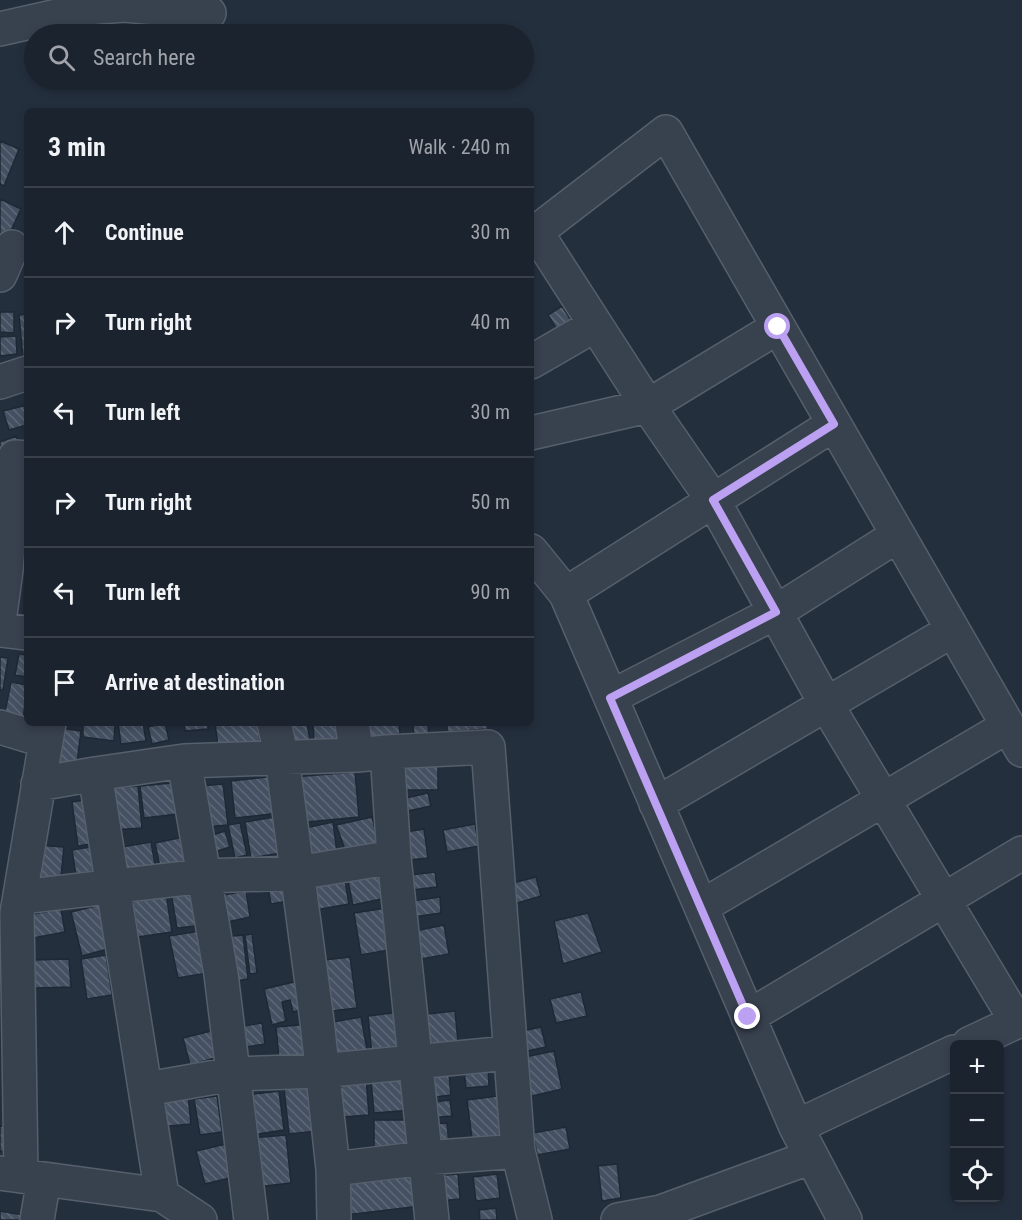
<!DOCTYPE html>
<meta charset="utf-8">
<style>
:root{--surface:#1b232e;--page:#242b36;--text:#f1f3f6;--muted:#a0a4aa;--line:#39404a}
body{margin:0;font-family:"Roboto Condensed",sans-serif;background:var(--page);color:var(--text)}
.controls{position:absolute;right:18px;bottom:18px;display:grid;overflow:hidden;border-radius:9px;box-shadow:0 3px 9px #0003}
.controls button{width:54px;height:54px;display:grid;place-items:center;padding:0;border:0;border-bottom:2px solid var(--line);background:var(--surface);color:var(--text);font:30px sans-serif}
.stop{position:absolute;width:18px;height:18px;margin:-14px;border:4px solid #bca0f2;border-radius:50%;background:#fff}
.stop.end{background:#bca0f2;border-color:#fff;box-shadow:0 2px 6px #0008}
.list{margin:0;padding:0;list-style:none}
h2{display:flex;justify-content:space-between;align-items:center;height:78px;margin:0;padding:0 24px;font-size:26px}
h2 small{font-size:20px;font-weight:400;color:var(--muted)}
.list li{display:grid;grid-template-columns:39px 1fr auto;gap:18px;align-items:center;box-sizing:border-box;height:90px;padding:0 24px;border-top:2px solid var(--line)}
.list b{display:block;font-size:22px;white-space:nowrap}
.list em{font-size:20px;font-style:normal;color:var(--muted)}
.icon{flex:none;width:33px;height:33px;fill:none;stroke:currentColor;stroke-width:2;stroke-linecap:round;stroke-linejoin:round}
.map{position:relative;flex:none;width:1022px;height:1220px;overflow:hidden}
.search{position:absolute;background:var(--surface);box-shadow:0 3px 9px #0003;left:24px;top:24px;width:510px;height:66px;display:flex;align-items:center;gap:15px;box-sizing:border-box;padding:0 21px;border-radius:33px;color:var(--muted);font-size:22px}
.panel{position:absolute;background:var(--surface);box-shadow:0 3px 9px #0003;left:24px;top:108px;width:510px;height:618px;border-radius:9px}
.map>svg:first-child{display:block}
.building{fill:url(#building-back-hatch);stroke:#1f2835;stroke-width:1.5}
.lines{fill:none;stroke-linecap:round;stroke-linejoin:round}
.minor-casing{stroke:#565f6c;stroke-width:36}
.minor{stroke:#38414e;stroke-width:33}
.route{stroke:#bca0f2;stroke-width:8}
</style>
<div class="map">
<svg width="1022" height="1220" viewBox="0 0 1022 1220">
<defs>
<pattern id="building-back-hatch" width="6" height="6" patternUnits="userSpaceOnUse" patternTransform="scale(1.5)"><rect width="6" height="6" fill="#455162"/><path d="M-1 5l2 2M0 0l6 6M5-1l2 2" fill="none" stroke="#5d6877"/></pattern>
</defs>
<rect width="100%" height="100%" fill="#242f3e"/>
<!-- building -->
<path class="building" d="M 0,141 L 19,149 L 4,186 L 0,184 Z
M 0,199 L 21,209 L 7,239 L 0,236 Z
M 562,306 L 572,322 L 558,331 L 548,315 Z
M 0,312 L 14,312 L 14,333 L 0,332 Z
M 27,314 L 27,358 L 23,359 L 19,315 Z
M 16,336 L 17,354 L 0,356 L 0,337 Z
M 27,405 L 27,425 L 9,430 L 3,411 Z
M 16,436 L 21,449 L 0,456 L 0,442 Z
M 25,575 L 27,575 L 27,627 L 23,627 Z
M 19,654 L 27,655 L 27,677 L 15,675 Z
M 0,657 L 8,658 L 3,690 L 0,690 Z
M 11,682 L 27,685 L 23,721 L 4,717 Z
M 83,723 L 115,723 L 114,741 L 83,737 Z
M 118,723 L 143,723 L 146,741 L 121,744 Z
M 165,723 L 169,740 L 152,744 L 148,727 Z
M 184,723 L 208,723 L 208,729 L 185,731 Z
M 215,723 L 257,723 L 261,746 L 219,753 Z
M 307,723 L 310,740 L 285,744 L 282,726 Z
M 313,723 L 348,723 L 349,740 L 314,741 Z
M 359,723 L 399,723 L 400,734 L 362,741 Z
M 413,723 L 428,723 L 429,737 L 414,738 Z
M 447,723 L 487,723 L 488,729 L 447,732 Z
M 53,727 L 81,731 L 76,771 L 49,768 Z
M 403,761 L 438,761 L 438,790 L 404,790 Z
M 355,772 L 359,817 L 297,823 L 293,777 Z
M 276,776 L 280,813 L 235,818 L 231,781 Z
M 182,782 L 186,813 L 144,818 L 140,786 Z
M 223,784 L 228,825 L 204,827 L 200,786 Z
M 138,786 L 142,828 L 112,830 L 108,788 Z
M 428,793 L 431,806 L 408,811 L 406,798 Z
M 91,799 L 97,843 L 78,846 L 72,802 Z
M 281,816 L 287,852 L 251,858 L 245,822 Z
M 372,817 L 380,850 L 347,855 L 336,825 Z
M 333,822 L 337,853 L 305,860 L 296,830 Z
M 240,823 L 247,855 L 235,858 L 228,825 Z
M 475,824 L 479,846 L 447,852 L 443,830 Z
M 424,829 L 428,858 L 409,860 L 405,832 Z
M 225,831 L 230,847 L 208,854 L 203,838 Z
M 188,836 L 194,866 L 161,872 L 155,843 Z
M 151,842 L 156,870 L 121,876 L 116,848 Z
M 37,845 L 64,847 L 60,885 L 34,883 Z
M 90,847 L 94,871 L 76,875 L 72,850 Z
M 385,868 L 391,897 L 353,905 L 347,876 Z
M 435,872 L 437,887 L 412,890 L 410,875 Z
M 344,875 L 349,904 L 310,911 L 304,882 Z
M 536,877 L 541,896 L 514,904 L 509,884 Z
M 197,883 L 205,925 L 177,928 L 170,887 Z
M 285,885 L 288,901 L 271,904 L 268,888 Z
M 165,887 L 172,932 L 138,937 L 131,893 Z
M 246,891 L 250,917 L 223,923 L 218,896 Z
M 440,897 L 441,913 L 413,917 L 411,901 Z
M 104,904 L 115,947 L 82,956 L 71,912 Z
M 387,908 L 394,949 L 361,955 L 354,913 Z
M 61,909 L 65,932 L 33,938 L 28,915 Z
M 588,913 L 602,952 L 563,964 L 554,921 Z
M 444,925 L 449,954 L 416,960 L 410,932 Z
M 206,930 L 213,972 L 178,978 L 169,936 Z
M 252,934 L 257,973 L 250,974 L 245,935 Z
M 243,935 L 248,979 L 229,982 L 223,937 Z
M 106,955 L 112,995 L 87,999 L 81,959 Z
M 350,957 L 357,1008 L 323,1012 L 316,961 Z
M 69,959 L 71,987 L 35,988 L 34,960 Z
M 298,981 L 305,1009 L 293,1012 L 290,1000 L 282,1002 L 286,1021 L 272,1025 L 264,989 Z
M 581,992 L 587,1016 L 556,1023 L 550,999 Z
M 455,1011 L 459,1052 L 422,1056 L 418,1015 Z
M 400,1012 L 405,1052 L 372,1055 L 368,1016 Z
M 361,1017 L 368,1055 L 334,1061 L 327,1023 Z
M 262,1023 L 265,1044 L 240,1048 L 237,1027 Z
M 311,1024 L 314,1066 L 280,1069 L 276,1027 Z
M 541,1027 L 546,1047 L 522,1052 L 518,1032 Z
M 215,1030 L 222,1056 L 190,1065 L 183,1038 Z
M 554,1051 L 562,1089 L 528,1097 L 520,1058 Z
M 488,1067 L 489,1086 L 466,1088 L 464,1069 Z
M 449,1074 L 451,1095 L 427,1098 L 425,1077 Z
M 366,1077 L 369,1115 L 343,1117 L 340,1078 Z
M 410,1078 L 412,1110 L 374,1113 L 371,1081 Z
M 314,1086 L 318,1131 L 289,1134 L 284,1088 Z
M 279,1091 L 284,1130 L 251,1135 L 246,1095 Z
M 188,1094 L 191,1124 L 158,1127 L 155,1097 Z
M 505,1095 L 511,1142 L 473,1146 L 467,1100 Z
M 217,1096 L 222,1132 L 200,1135 L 194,1099 Z
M 450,1100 L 452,1116 L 428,1118 L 426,1103 Z
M 374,1120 L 413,1120 L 413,1153 L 374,1153 Z
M 447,1123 L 449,1144 L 431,1145 L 430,1124 Z
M 0,1126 L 14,1127 L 12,1152 L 0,1151 Z
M 566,1127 L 570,1149 L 537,1155 L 533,1133 Z
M 286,1135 L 291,1183 L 256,1187 L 251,1138 Z
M 230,1143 L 238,1176 L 205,1184 L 196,1151 Z
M 617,1164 L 621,1198 L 602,1201 L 598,1166 Z
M 416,1167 L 421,1206 L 346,1215 L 344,1176 Z
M 458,1174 L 460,1199 L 438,1201 L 435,1176 Z
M 497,1174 L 500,1198 L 476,1201 L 473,1177 Z
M 496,1208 L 497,1220 L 480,1220 L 479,1210 Z
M 0,1211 L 23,1215 L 22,1220 L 0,1220 Z"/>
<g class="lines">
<!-- minor casing -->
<g class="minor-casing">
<path id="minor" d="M 0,29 L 97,7 L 125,5 L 209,13
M 536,232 L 666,132 L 1022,750
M 531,233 L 536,232 L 648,406 L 713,500 L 826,704 L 1017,1022
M 0,275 L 12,247
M 531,362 L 595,325
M 0,382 L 27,373
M 531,433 L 648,406 L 778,327
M 531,551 L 566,594 L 796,1127 L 845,1220
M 566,594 L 834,424
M 0,614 L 6,570 L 15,457 L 27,458
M 0,630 L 27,633
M 611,697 L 776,612 L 898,535
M 274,723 L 282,758 L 317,1021 L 333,1169 L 334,1220
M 352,723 L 357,755
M 0,727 L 46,741
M 387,752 L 488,747 L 518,1151 L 535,1220
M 184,761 L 221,974 L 251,1220
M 38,784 L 95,774
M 656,804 L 953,630
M 21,897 L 204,876 L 297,873 L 394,857
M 701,907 L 1008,726
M 748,1017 L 1022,853
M 969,1044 L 1022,1019
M 147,1089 L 233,1074 L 320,1071 L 509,1053
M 796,1127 L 954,1052
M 333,1169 L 425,1158 L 518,1151
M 0,1173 L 162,1195 L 200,1220
M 21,1175 L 17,913 L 49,723
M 162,1195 L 95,774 L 184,761 L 357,755 L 387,752 L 394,857 L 432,1220
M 37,1220 L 44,1179
M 618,1220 L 661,1212 L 811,1157"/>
</g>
<!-- minor -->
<use href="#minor" class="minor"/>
</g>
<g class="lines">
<!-- route -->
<path class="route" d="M 748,1017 L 610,698 L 776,612 L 713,500 L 834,424 L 778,327"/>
</g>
</svg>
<div class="controls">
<button>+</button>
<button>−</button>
<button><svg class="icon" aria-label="locate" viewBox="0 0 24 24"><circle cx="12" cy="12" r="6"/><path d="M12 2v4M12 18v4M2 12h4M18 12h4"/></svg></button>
</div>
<div class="stop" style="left:778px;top:327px"></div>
<div class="stop end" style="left:748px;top:1017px"></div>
<div class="search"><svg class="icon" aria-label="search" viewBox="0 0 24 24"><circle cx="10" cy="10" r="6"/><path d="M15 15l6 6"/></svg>Search here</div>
<section class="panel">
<h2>3 min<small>Walk · 240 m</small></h2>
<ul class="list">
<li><svg class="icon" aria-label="ahead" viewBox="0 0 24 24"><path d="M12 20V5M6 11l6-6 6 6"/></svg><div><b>Continue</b></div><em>30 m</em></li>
<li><svg class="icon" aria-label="right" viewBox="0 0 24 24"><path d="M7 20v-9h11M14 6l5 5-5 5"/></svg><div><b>Turn right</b></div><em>40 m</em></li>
<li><svg class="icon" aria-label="left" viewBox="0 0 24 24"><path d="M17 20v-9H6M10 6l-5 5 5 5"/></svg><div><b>Turn left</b></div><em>30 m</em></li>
<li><svg class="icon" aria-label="right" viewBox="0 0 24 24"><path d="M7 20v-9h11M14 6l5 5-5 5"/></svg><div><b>Turn right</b></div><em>50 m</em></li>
<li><svg class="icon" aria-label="left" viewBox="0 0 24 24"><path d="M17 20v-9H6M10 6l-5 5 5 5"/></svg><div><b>Turn left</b></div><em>90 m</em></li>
<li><svg class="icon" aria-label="arrive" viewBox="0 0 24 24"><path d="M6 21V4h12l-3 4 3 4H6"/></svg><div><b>Arrive at destination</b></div></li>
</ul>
</section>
</div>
